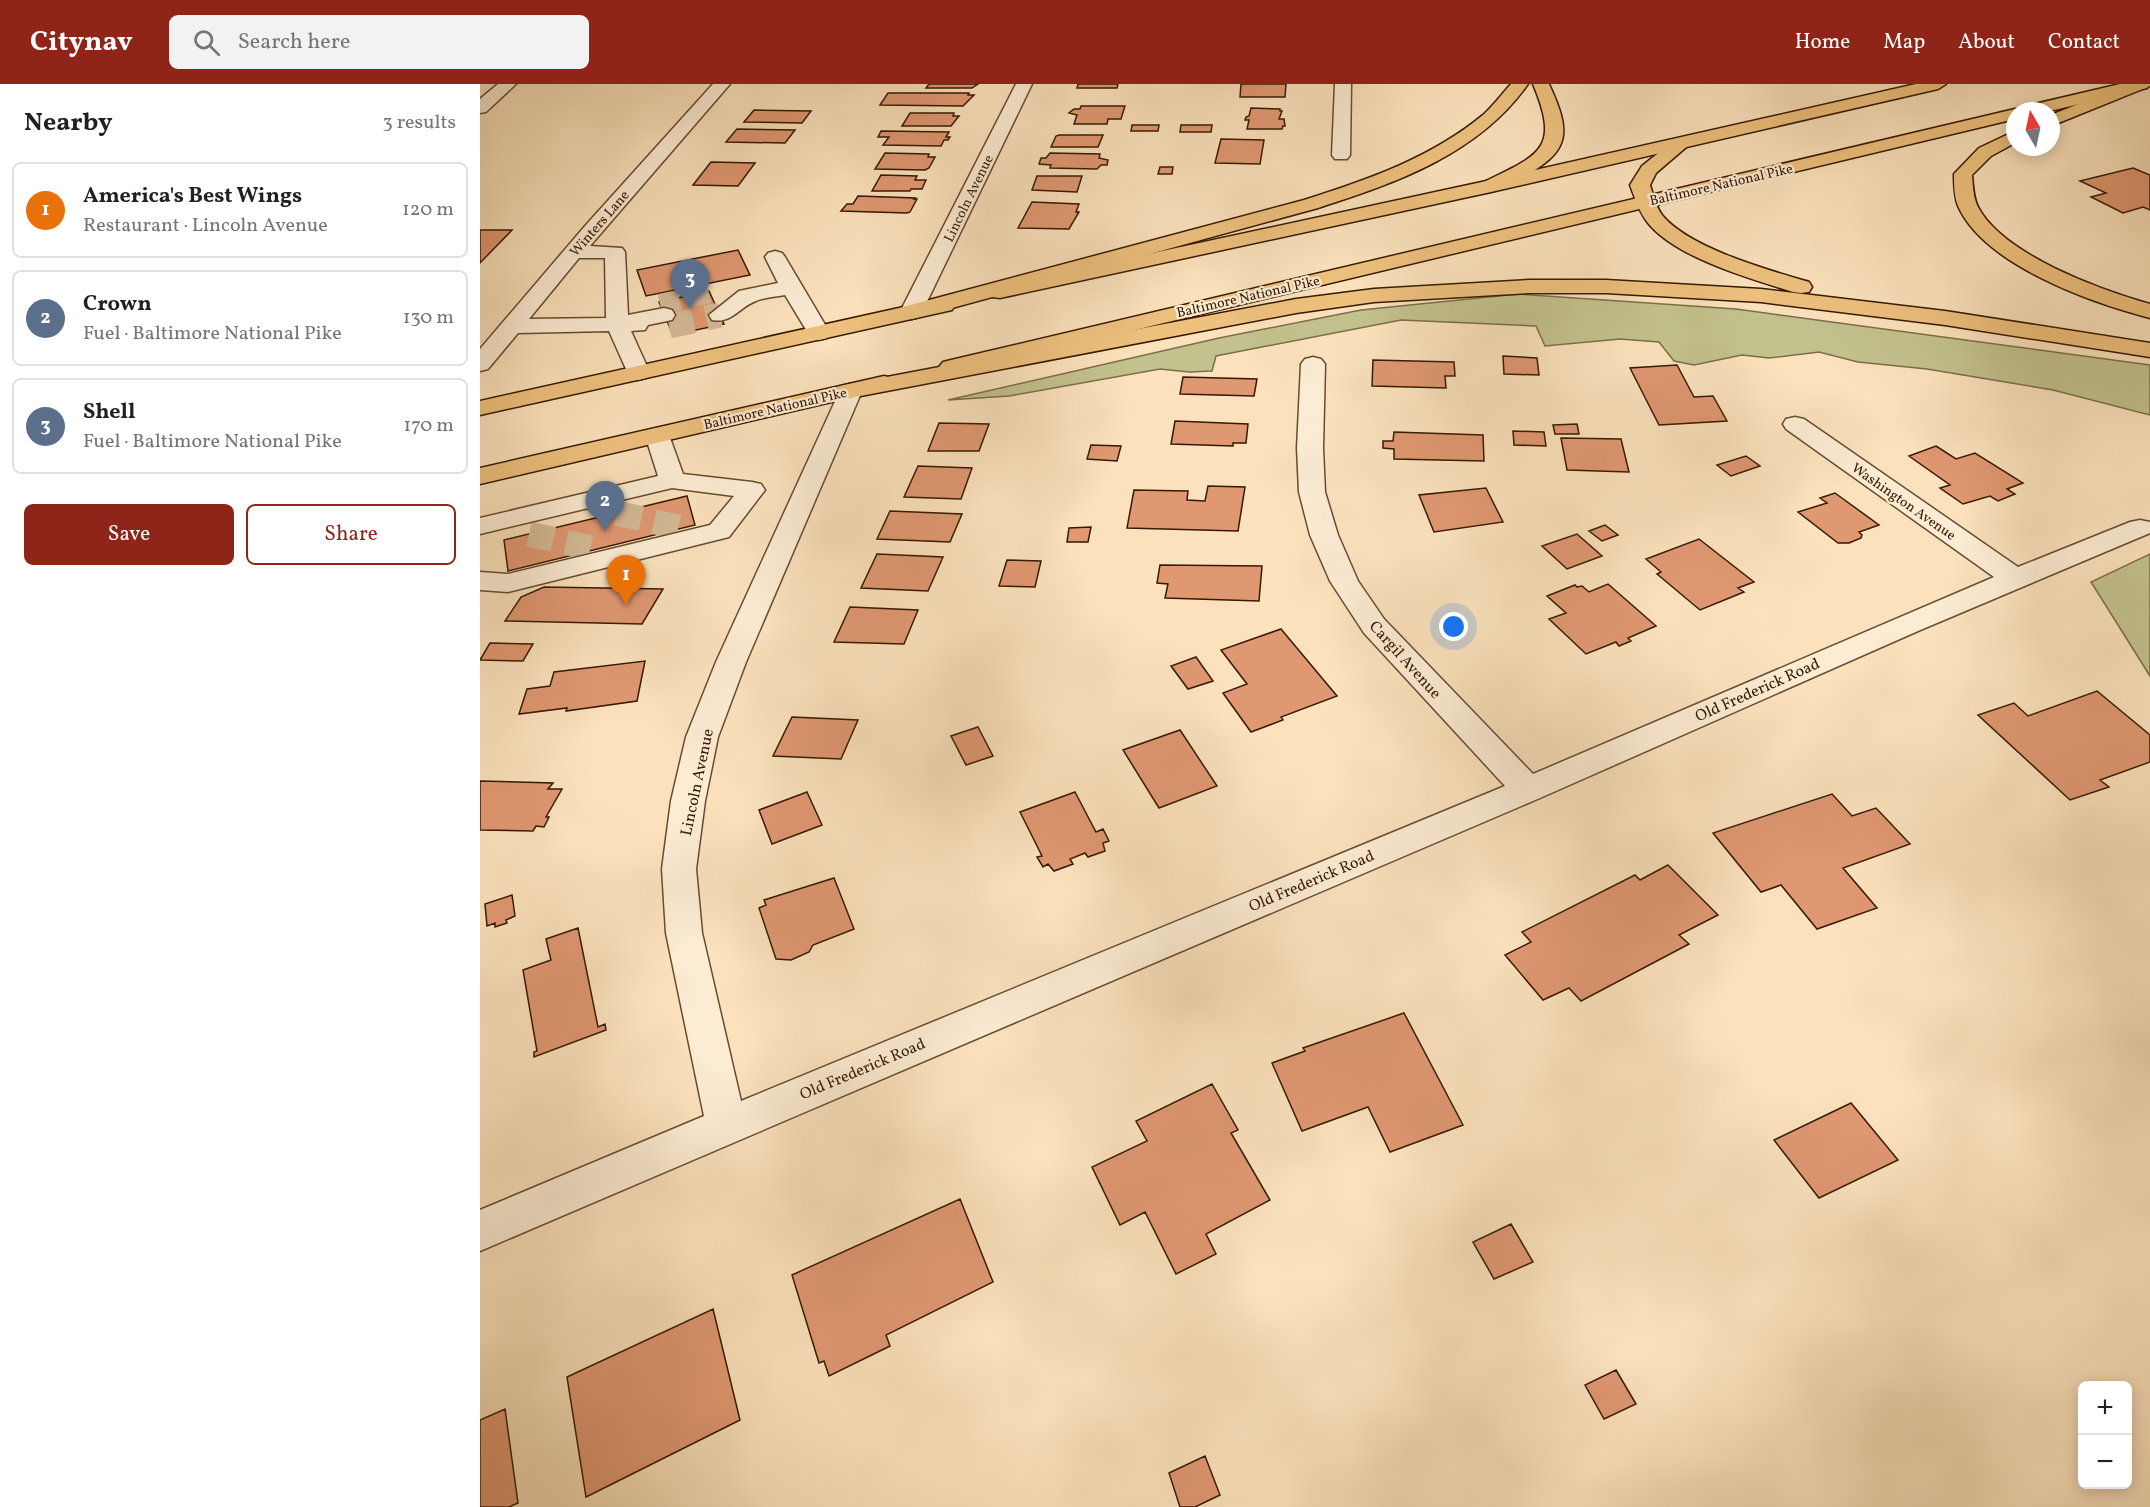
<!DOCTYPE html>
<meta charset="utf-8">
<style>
:root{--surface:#fff;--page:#f2f2f2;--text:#202124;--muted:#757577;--line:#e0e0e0;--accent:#8f2418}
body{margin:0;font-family:Vollkorn,serif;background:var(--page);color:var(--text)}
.controls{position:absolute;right:18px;bottom:18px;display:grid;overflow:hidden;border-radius:9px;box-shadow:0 3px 15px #0003}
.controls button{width:54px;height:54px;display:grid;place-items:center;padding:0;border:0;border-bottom:2px solid var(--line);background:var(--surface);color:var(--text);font:30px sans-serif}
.compass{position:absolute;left:1526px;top:18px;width:54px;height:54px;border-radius:50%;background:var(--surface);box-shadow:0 3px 15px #0003;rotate:351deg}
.you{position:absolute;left:974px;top:543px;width:21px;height:21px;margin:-15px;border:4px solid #fff;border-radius:50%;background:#1a73e8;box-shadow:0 0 0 9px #1a73e833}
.badge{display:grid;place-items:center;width:39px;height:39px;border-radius:50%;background:var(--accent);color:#fff;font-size:20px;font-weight:700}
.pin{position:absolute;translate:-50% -50px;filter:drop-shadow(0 2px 3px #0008)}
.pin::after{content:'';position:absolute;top:32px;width:21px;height:18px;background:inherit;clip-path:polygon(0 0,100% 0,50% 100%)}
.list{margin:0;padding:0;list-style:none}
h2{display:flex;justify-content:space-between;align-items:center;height:78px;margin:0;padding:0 24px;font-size:26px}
h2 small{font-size:20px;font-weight:400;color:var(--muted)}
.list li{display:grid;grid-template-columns:39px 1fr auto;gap:18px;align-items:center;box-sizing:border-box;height:96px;margin:0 12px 12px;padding:0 12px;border:2px solid var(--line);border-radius:9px}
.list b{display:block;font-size:22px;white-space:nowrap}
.list p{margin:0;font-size:20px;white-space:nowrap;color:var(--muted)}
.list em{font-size:20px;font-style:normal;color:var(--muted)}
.actions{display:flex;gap:12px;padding:18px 24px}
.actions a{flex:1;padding:14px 0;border:2px solid var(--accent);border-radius:9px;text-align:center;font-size:21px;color:var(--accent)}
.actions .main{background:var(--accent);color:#fff}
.icon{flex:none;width:33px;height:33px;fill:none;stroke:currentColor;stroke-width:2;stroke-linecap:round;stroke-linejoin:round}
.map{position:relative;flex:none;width:1670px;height:1423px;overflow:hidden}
header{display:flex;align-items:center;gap:36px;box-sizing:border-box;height:84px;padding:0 30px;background:var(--accent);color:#fff}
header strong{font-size:28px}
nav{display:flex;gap:33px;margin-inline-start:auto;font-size:21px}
.search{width:420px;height:54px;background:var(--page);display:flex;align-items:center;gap:15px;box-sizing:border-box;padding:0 21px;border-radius:9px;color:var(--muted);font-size:22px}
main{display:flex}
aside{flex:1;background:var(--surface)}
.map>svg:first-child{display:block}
.green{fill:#c3c28e;stroke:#7c6e47;stroke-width:1.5}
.building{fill:#e09872;stroke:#361900;stroke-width:1.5}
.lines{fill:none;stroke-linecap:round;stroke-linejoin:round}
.minor-tunnel-far1{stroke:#d4ba97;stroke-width:20;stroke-dasharray:20 10;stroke-linecap:butt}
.minor-tunnel{stroke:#d4ba97;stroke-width:25;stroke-dasharray:25 13;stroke-linecap:butt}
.minor-casing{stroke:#674b2f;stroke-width:3}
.major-casing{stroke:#361900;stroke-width:3}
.highway-casing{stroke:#361900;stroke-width:3}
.minor{fill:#fcecd4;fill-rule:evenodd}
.major{fill:#eec17e;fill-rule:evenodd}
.highway{fill:#eec17e;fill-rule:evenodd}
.labels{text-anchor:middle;stroke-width:4.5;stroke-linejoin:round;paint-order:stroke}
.far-street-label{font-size:14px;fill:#361900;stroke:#fcecd4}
.street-label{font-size:16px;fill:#361900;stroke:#fcecd4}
</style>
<header>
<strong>Citynav</strong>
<div class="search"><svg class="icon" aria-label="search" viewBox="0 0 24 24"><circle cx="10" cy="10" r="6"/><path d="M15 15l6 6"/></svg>Search here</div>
<nav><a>Home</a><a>Map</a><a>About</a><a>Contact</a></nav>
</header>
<main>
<aside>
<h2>Nearby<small>3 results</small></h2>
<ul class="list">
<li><span class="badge" style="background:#e8710a">1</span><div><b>America's Best Wings</b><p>Restaurant · Lincoln Avenue</p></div><em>120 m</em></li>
<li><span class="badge" style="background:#5c6f8a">2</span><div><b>Crown</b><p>Fuel · Baltimore National Pike</p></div><em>130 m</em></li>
<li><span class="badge" style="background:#5c6f8a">3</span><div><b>Shell</b><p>Fuel · Baltimore National Pike</p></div><em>170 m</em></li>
</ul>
<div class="actions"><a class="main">Save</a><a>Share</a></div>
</aside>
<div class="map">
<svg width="1670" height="1423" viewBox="0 0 1670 1423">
<rect width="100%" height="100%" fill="#fbe2bd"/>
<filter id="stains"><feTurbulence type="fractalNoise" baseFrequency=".00333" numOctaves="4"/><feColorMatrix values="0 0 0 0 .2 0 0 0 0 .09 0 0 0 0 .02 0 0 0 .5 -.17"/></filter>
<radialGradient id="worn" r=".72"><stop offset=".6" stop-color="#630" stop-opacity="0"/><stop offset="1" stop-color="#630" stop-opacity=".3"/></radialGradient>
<!-- green -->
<path class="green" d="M 1038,210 L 1256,225 L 1670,281 L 1670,331 L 1573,306 L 1447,285 L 1378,278 L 1339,268 L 1289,274 L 1262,271 L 1214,281 L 1194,277 L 1179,258 L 1140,255 L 1065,262 L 1056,242 L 921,236 L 736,272 L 732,287 L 709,288 L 680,285 L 529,312 L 468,316 L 739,254 L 881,226 Z
M 1670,470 L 1670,592 L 1611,498 Z"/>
<!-- building -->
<path class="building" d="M 449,0 L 498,0 L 492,4 L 446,4 Z
M 598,0 L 638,0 L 637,4 L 597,4 Z
M 761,0 L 806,0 L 805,13 L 760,13 Z
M 408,9 L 489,9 L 488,11 L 494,11 L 483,22 L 400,21 Z
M 601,22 L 645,22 L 641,35 L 628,35 L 627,40 L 594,40 L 597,31 L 589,29 L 594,25 L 600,25 Z
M 771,24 L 800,25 L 800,27 L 802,27 L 799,35 L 804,35 L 805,42 L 803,42 L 802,45 L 767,45 L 769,36 L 765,36 L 766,33 L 769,32 Z
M 274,26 L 331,27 L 322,39 L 264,38 Z
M 430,29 L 474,29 L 473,32 L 479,32 L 471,42 L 422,42 Z
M 652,41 L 679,41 L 678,47 L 651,47 Z
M 701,41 L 732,41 L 731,48 L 700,48 Z
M 257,45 L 315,46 L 305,59 L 246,58 Z
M 401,47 L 469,48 L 466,53 L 470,53 L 468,56 L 464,56 L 461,62 L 403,61 L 409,53 L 398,53 Z
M 579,51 L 623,51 L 618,63 L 571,63 L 576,52 Z
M 741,55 L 784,56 L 780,80 L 735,79 Z
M 405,69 L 449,70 L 448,73 L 455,73 L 449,84 L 445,86 L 395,85 Z
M 570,69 L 620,70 L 619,74 L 628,76 L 627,81 L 621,81 L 617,85 L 570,84 L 571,81 L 559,80 L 561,74 L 566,74 Z
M 231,78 L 275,79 L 258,102 L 213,101 Z
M 680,83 L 693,83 L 692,90 L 678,90 Z
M 1653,84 L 1670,91 L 1670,126 L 1663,123 L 1643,129 L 1611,113 L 1626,109 L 1600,97 Z
M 401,91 L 437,92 L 435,96 L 446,96 L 442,105 L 431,105 L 430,107 L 392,107 Z
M 557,92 L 602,92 L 597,108 L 552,106 Z
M 378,112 L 435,114 L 434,115 L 437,115 L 430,128 L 427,129 L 361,127 L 367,120 L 373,120 Z
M 552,118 L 599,120 L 596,128 L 599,128 L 589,145 L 538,144 Z
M 0,146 L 32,146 L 0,179 Z
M 258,166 L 270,191 L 166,212 L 157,186 Z
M 229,207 L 244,240 L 193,251 L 179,218 Z
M 1023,272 L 1057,274 L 1059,291 L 1024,290 Z
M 893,276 L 974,278 L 975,292 L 965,292 L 966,304 L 892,302 Z
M 1197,281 L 1214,313 L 1233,312 L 1247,337 L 1179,341 L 1150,284 Z
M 703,293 L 777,295 L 774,312 L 700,310 Z
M 695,337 L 768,340 L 766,359 L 753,359 L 753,362 L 691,360 Z
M 459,339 L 509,340 L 499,367 L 448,367 Z
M 1097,340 L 1099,350 L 1075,350 L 1073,341 Z
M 1033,347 L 1064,348 L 1066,362 L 1034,361 Z
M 914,348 L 1003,351 L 1004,377 L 914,375 L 914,365 L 903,364 L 903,357 L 913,357 Z
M 1081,354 L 1141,355 L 1149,388 L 1087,386 Z
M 611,361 L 641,362 L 637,377 L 607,375 Z
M 1456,362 L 1476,375 L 1495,369 L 1543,399 L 1527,405 L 1535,410 L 1518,417 L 1510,412 L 1483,420 L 1460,404 L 1470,401 L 1429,372 Z
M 1266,372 L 1280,382 L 1251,392 L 1237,381 Z
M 438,382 L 492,384 L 481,415 L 424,413 Z
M 728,402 L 765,403 L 758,447 L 647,444 L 654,406 L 708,407 L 707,416 L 725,417 Z
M 1006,404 L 1023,438 L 954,448 L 939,411 Z
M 1355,409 L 1399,441 L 1379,448 L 1382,451 L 1381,454 L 1369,459 L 1358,459 L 1318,428 L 1347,419 L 1340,414 Z
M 207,412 L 215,441 L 28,487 L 24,456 Z
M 410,427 L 482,430 L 470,458 L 397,455 Z
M 1125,441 L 1138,451 L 1122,457 L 1109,447 Z
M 611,443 L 608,458 L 587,458 L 589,444 Z
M 1097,450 L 1122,472 L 1087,485 L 1062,462 Z
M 1219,455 L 1274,498 L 1258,504 L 1264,508 L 1220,526 L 1177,490 L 1181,488 L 1166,475 Z
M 397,470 L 463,473 L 448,507 L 381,504 Z
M 527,476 L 561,477 L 555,503 L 519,502 Z
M 680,481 L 782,482 L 779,517 L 685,514 L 688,500 L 677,499 Z
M 1128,500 L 1176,542 L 1148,554 L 1151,557 L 1139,562 L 1136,558 L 1106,570 L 1069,535 L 1086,529 L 1067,512 L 1095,501 L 1097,503 L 1102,502 L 1109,508 Z
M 64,503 L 183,505 L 162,540 L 25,537 L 41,513 Z
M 370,523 L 438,526 L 424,560 L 354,558 Z
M 801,545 L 857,612 L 801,633 L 803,636 L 771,648 L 743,609 L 767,600 L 741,566 Z
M 10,559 L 53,560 L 43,577 L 0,576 Z
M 716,573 L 733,597 L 708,605 L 691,582 Z
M 165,577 L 157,617 L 86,627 L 87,624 L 39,630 L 47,605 L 70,602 L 74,588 Z
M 1617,607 L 1670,651 L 1670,678 L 1620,696 L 1629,703 L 1590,716 L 1498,631 L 1534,619 L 1548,632 Z
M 312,633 L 378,636 L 361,675 L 293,672 Z
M 498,643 L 513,672 L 486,681 L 471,652 Z
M 700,646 L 737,702 L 679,724 L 643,666 Z
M 0,697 L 73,699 L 68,705 L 82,705 L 66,733 L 69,733 L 64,743 L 56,742 L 53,747 L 0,746 Z
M 327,708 L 342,741 L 292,760 L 279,726 Z
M 595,708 L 616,748 L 623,745 L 629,757 L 623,759 L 625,767 L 608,773 L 605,769 L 590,775 L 593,780 L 574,787 L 568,780 L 563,783 L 557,773 L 562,772 L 540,728 Z
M 1352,710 L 1372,732 L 1396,724 L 1430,760 L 1363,784 L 1397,824 L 1337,845 L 1301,801 L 1281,808 L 1233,749 Z
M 1188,781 L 1238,831 L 1199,851 L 1209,860 L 1101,917 L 1089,904 L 1063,916 L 1025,871 L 1051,858 L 1042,848 L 1155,791 L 1160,796 Z
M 354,794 L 374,845 L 333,861 L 329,868 L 311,876 L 296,875 L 279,824 L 286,821 L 284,816 Z
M 32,811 L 35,832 L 26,836 L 27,839 L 15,843 L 15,839 L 7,842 L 5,820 Z
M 98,844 L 118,943 L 125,940 L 126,946 L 54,973 L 54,968 L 57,967 L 43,886 L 71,876 L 66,855 Z
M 924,929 L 983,1041 L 910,1068 L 888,1023 L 822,1047 L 792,979 L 825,967 L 823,964 Z
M 732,1000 L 758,1046 L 751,1049 L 790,1116 L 726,1150 L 736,1170 L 696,1190 L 665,1128 L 640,1141 L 612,1083 L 667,1057 L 656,1037 Z
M 1371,1019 L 1418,1076 L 1339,1114 L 1294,1056 Z
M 480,1115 L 513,1198 L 406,1251 L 410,1262 L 349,1292 L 344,1277 L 339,1279 L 312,1191 Z
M 1031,1140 L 1053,1178 L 1014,1195 L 993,1158 Z
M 233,1225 L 260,1336 L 106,1413 L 87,1293 Z
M 1136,1286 L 1156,1320 L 1124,1335 L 1105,1301 Z
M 25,1325 L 38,1419 L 29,1423 L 0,1423 L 0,1336 Z
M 725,1372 L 740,1411 L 715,1423 L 700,1423 L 689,1389 Z"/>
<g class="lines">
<!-- minor-tunnel-far1 -->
<path class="minor-tunnel-far1" d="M 180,220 L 230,209"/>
<!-- minor-tunnel -->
<path class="minor-tunnel" d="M 189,242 L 240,231
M 137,429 L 201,444
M 49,450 L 115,465"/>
<!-- minor casing -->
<g class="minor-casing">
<path id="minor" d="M 18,0 L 36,0 L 6,28 L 0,29 L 0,15 Z
M 233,0 L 250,0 L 110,162 L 142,164 L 145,168 L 148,231 L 184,224 L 192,226 L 195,231 L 192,236 L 168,241 L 165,246 L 151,247 L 170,289 L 166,294 L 158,296 L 150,294 L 129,247 L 38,249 L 8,285 L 0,287 L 0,265 L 105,142 ZM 99,174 L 125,174 L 126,234 L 49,235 Z
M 536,0 L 552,0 L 442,228 L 439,233 L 431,235 L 423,233 L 420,228 Z
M 855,0 L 871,0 L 870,71 L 867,75 L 855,75 L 852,71 Z
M 295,167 L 302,169 L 305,173 L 350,249 L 347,254 L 339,256 L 331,254 L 305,211 C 295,213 285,213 276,217 C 259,223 252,240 232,236 L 229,231 L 259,207 L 298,199 L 285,173 L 288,169 Z
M 833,273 L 841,275 L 845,280 L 843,364 L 845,408 L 858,451 L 878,497 L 904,535 L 1053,690 L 1514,493 L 1306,345 L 1303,340 L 1306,335 L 1315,333 L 1324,335 L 1538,483 L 1650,438 L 1660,436 L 1670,438 L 1670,449 L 1438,547 L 1060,714 L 0,1167 L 0,1126 L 224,1032 L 186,849 L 182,785 L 191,717 L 206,653 L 236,578 L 362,302 L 370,300 L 378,302 L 382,307 L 266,578 L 238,653 L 225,717 L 216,785 L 222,849 L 261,1017 L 1025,702 L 884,549 L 850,497 L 830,451 L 819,408 L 817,364 L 821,280 L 825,275 Z
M 177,344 L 186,346 L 189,351 L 203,390 L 272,398 L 281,400 L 285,406 L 249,453 L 28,508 L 0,506 L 0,488 L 28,490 L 230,441 L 254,412 L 192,404 L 0,450 L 0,434 L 178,392 L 165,351 L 168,346 Z"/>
</g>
<!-- major casing -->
<g class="major-casing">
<path id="major" d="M 1436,0 L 1466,0 L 1458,5 L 1011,108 L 520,214 L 512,213 L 509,208 L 512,203 L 520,202 L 1011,96 Z
M 1640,0 L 1669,0 L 1667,4 L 1570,27 L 1535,27 L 1535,35 L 471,290 L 463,288 L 459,283 L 463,278 L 471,276 L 1535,25 L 1540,26 L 1542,23 Z
M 464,214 L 472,216 L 475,221 L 472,226 L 0,331 L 0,317 Z
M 404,292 L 412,294 L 416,299 L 412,304 L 0,400 L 0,384 Z"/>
</g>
<!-- highway casing -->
<g class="highway-casing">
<path id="highway" d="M 1031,0 L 1048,0 C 999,70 916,99 838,124 L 439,233 L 431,235 L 423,233 L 420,228 L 423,223 L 824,116 C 887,96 951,74 1003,31 C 1013,22 1022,10 1031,0 Z
M 1053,0 L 1069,0 C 1092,50 1091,68 1039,95 C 1028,101 1017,109 1004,106 L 1001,102 L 1004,98 C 1061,70 1080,65 1053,0 Z
M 1648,0 L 1670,0 L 1670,2 L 1571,42 L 1571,31 Z
M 1535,47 L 1535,59 L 1511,72 L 1492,91 C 1493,102 1493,113 1498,123 C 1523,171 1621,206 1670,220 L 1670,234 C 1612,219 1504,181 1478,122 C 1474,112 1474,101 1474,90 L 1499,64 Z
M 1202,54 L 1208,55 L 1211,59 L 1176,89 L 1170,101 C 1173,111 1176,123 1182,131 C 1209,164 1288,186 1329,198 L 1332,203 L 1329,208 L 1321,209 L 1313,208 C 1272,195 1196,174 1168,139 C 1159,128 1155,114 1150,101 L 1162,82 L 1196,55 Z
M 1049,196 L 1126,196 L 1281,205 L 1465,227 L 1670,259 L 1670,273 L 1465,241 L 1281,218 L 1126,209 L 1049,209 L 894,218 L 816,229 L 370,314 L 362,312 L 358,307 L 362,302 L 370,300 L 816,215 L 894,205 Z"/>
</g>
<!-- minor -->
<use href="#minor" class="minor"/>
<!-- major -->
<use href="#major" class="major"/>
<!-- highway -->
<use href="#highway" class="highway"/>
</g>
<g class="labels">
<!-- far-street labels -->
<g class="far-street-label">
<text transform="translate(1241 100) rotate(-13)" y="5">Baltimore National Pike</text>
<text transform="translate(488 114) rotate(-64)" y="5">Lincoln Avenue</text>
<text transform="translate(119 139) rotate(-49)" y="5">Winters Lane</text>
<text transform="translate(768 212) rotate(-13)" y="5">Baltimore National Pike</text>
<text transform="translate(295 324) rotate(-13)" y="5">Baltimore National Pike</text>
<text transform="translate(1424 417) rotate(35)" y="5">Washington Avenue</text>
</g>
<!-- street labels -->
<g class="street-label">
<text transform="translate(926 575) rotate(48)" y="6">Cargil Avenue</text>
<text transform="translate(1277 605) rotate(-24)" y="6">Old Frederick Road</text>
<text transform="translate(216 698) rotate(-78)" y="6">Lincoln Avenue</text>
<text transform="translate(831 796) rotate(-23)" y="6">Old Frederick Road</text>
<text transform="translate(382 984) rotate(-23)" y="6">Old Frederick Road</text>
</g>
</g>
<rect width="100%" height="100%" filter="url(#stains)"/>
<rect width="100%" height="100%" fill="url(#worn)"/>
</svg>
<div class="controls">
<button>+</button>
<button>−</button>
</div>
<svg class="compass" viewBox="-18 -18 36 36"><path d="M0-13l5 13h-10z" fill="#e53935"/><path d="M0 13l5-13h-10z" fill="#757577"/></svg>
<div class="you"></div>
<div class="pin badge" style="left:146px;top:521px;background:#e8710a">1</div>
<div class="pin badge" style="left:125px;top:447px;background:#5c6f8a">2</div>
<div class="pin badge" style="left:210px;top:225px;background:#5c6f8a">3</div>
</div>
</main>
